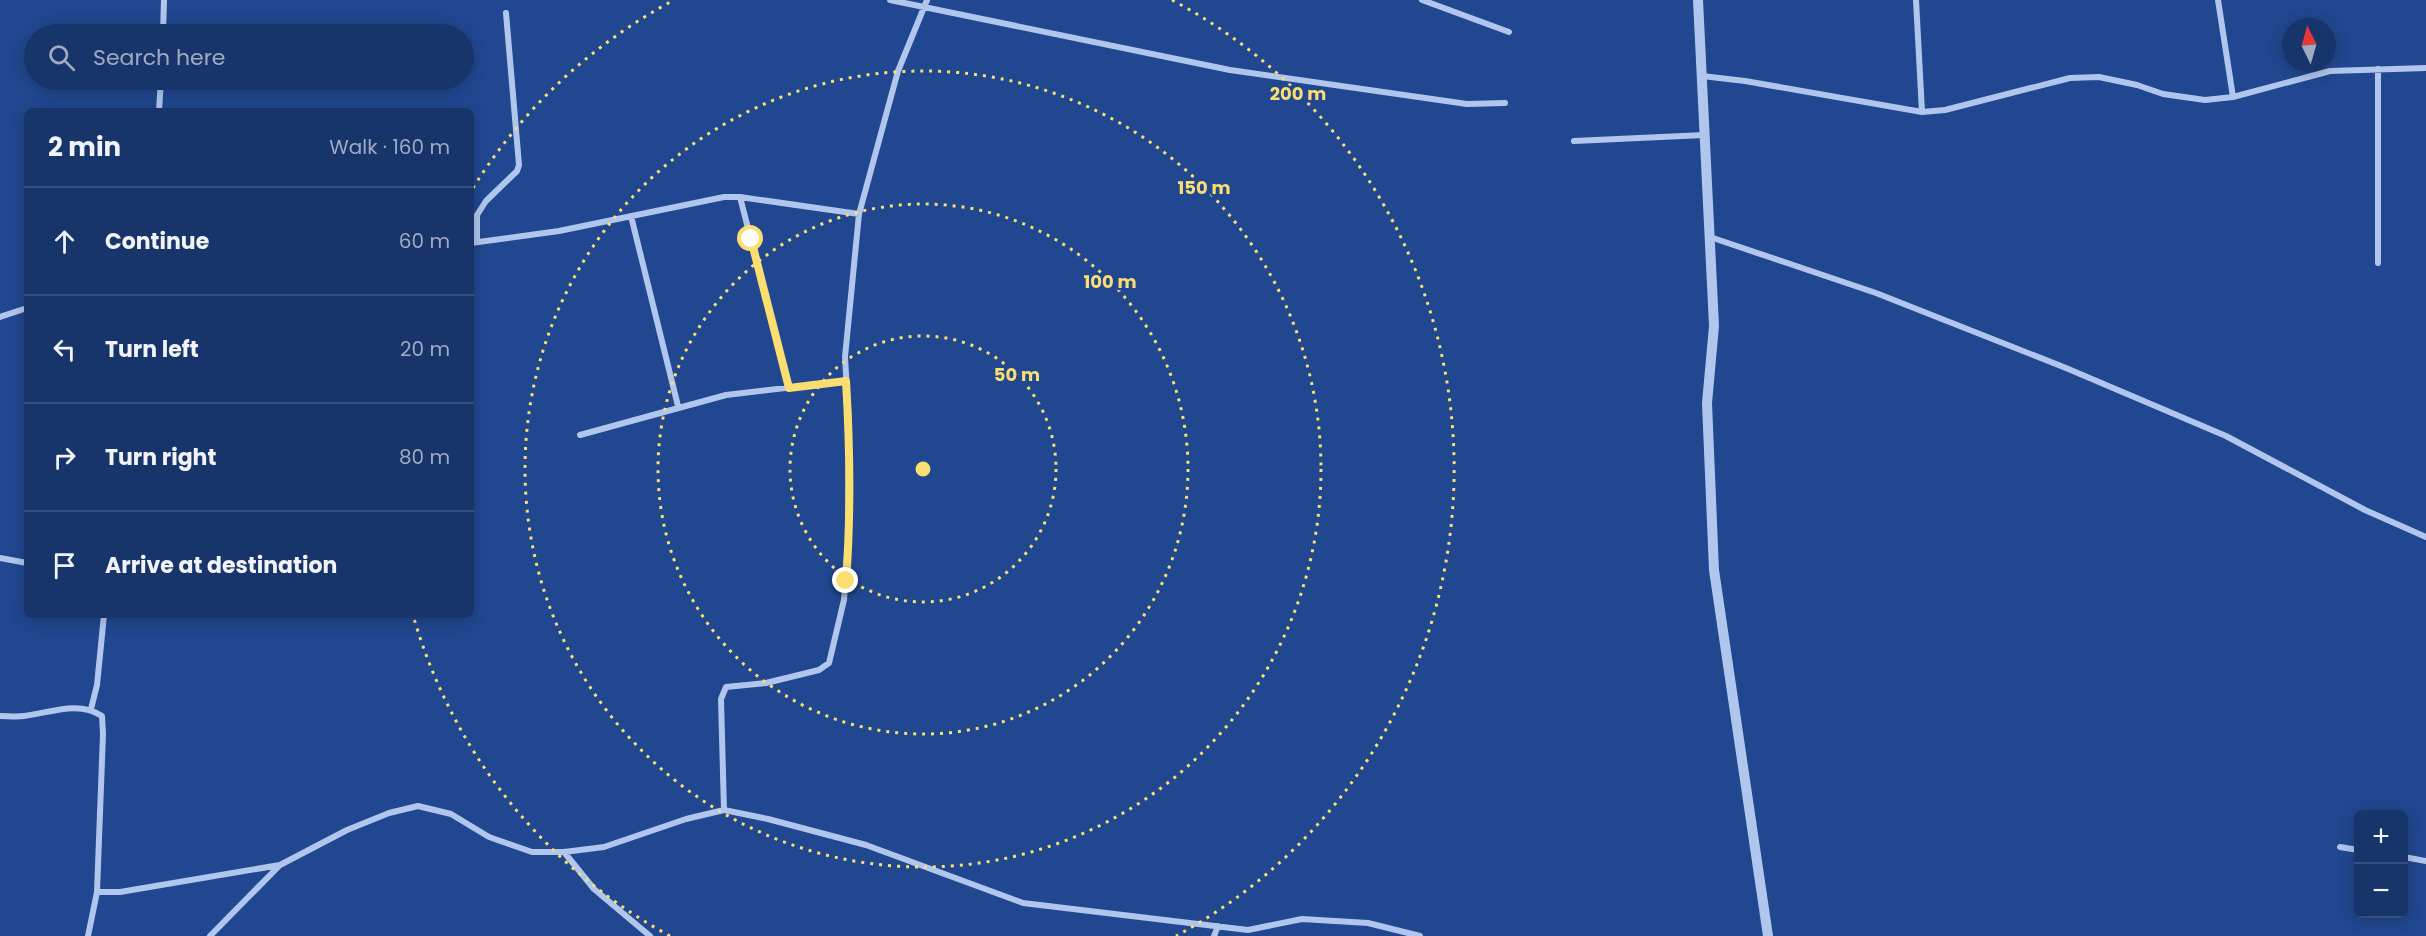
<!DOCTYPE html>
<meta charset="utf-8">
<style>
:root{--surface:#18356b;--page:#254073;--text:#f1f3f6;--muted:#9fabc1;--line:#36507e}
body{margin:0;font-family:Poppins,sans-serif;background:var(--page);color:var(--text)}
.controls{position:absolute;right:18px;bottom:18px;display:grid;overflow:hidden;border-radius:9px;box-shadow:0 3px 15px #0003}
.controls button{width:54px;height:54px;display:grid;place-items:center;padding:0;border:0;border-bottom:2px solid var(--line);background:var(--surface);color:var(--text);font:30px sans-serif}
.compass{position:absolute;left:2282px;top:18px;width:54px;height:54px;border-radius:50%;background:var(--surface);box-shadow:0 3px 15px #0003;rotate:355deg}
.stop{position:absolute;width:18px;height:18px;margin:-14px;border:4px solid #fade70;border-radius:50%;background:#fff}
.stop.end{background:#fade70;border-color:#fff;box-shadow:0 2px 6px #0008}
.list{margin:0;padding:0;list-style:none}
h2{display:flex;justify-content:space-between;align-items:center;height:78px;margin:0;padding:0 24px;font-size:26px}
h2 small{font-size:20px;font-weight:400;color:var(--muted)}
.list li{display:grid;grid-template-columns:39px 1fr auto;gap:18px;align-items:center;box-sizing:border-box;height:108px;padding:0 24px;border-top:2px solid var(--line)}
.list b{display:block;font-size:22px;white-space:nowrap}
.list em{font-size:20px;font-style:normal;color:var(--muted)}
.icon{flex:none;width:33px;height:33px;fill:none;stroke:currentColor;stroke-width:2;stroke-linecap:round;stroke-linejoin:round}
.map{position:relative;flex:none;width:2426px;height:936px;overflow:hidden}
.search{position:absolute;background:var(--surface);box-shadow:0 3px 15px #0003;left:24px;top:24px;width:450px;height:66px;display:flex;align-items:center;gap:15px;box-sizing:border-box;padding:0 21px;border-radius:33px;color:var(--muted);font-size:22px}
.panel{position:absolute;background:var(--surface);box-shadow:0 3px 15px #0003;left:24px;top:108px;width:450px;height:510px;border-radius:9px}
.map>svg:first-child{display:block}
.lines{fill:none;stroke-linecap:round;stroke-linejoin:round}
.minor{stroke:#b0c6ed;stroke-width:6}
.tertiary{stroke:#b0c6ed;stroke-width:10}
.route{stroke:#fade70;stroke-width:8}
.ring{fill:none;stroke:#fade70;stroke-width:3;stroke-dasharray:3 6}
.centre{fill:#fade70;stroke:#20478f;stroke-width:3}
.ring-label{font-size:18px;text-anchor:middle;font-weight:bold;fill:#fade70;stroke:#20478f;stroke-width:4.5;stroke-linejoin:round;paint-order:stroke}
</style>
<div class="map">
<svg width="2426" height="936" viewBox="0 0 2426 936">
<rect width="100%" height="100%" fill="#20478f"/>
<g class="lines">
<!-- minor -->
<path class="minor" d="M 890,0 L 1230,70 L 1467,104 L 1505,103
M 1422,0 L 1509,32
M 1916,0 L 1922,112
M 2218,0 L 2233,97
M 163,34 L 164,0
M 1702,76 L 1745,81 L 1922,112 L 1945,110 L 2070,78 L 2099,77 L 2137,85 L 2163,94 L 2205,100 L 2233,97 L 2330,71 L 2426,68
M 159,111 L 161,80
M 1574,141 L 1704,135
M 740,197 L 789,388
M 631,216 L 678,406
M 1710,237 L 1876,293 L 2066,368 L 2226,436 L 2365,510 L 2426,537
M 477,242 L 477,215 L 486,201 L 517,171 L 519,165 L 506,13
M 471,243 L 559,231 L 724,197 L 740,197 L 859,214
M 2378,263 L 2378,69
M 0,317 L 27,308
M 580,435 L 726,395 L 846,381
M 0,558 L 27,563
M 91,709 L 97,685 L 104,615
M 0,716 C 8,716 16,717 24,716 C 50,713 78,700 102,716 L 103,734 L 97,892 L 88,936
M 724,810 L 721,699 L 726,687 L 766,683 L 819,670 L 829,663 L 844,600 L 848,543 L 849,425 L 845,357 L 859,214 L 898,71 L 927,0
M 2340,847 L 2358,850
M 564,852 L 594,889 L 650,936
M 2404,857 L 2426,861
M 97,892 L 120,892 L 280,865 L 347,830 L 389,813 L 418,806 L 451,814 L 489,837 L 532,852 L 564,852 L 604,847 L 686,819 L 724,810 L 768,819 L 866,845 L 1023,903 L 1248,930 L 1302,919 L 1368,923 L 1420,936
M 210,936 L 280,865
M 1214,936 L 1218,926"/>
<!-- tertiary -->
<path class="tertiary" d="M 1698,0 L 1714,326 L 1707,403 L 1714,570 L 1768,936"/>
</g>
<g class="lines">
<!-- route -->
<path class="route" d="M 751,239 L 789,388 L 846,381 C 850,447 851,515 846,581"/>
</g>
<!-- distance rings -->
<g class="ring">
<circle cx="923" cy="469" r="133"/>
<circle cx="923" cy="469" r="265"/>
<circle cx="923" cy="469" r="398"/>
<path d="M670 936A531 531 0 0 1 413 615M473 188A531 531 0 0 1 674 0M1172 0A531 531 0 0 1 1176 936"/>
</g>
<circle cx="923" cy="469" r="9" class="centre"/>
<g class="ring-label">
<text x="1298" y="100">200 m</text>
<text x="1204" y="194">150 m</text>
<text x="1110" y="288">100 m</text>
<text x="1017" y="381">50 m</text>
</g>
</svg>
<div class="controls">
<button>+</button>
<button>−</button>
</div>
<svg class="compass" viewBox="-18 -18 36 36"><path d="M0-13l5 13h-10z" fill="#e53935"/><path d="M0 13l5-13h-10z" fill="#9fabc1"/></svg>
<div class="stop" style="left:751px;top:239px"></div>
<div class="stop end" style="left:846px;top:581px"></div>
<div class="search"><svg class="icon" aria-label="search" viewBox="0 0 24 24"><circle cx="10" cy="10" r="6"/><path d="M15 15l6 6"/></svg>Search here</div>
<section class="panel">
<h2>2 min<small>Walk · 160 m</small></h2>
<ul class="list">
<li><svg class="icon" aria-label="ahead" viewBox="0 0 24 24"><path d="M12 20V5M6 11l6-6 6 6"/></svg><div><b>Continue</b></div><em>60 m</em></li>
<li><svg class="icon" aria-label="left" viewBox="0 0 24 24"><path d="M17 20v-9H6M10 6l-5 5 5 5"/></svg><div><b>Turn left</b></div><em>20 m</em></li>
<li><svg class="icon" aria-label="right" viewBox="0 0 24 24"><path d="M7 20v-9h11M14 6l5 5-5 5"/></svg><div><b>Turn right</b></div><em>80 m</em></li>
<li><svg class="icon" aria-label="arrive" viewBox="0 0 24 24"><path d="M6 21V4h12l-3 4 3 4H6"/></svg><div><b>Arrive at destination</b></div></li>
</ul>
</section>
</div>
